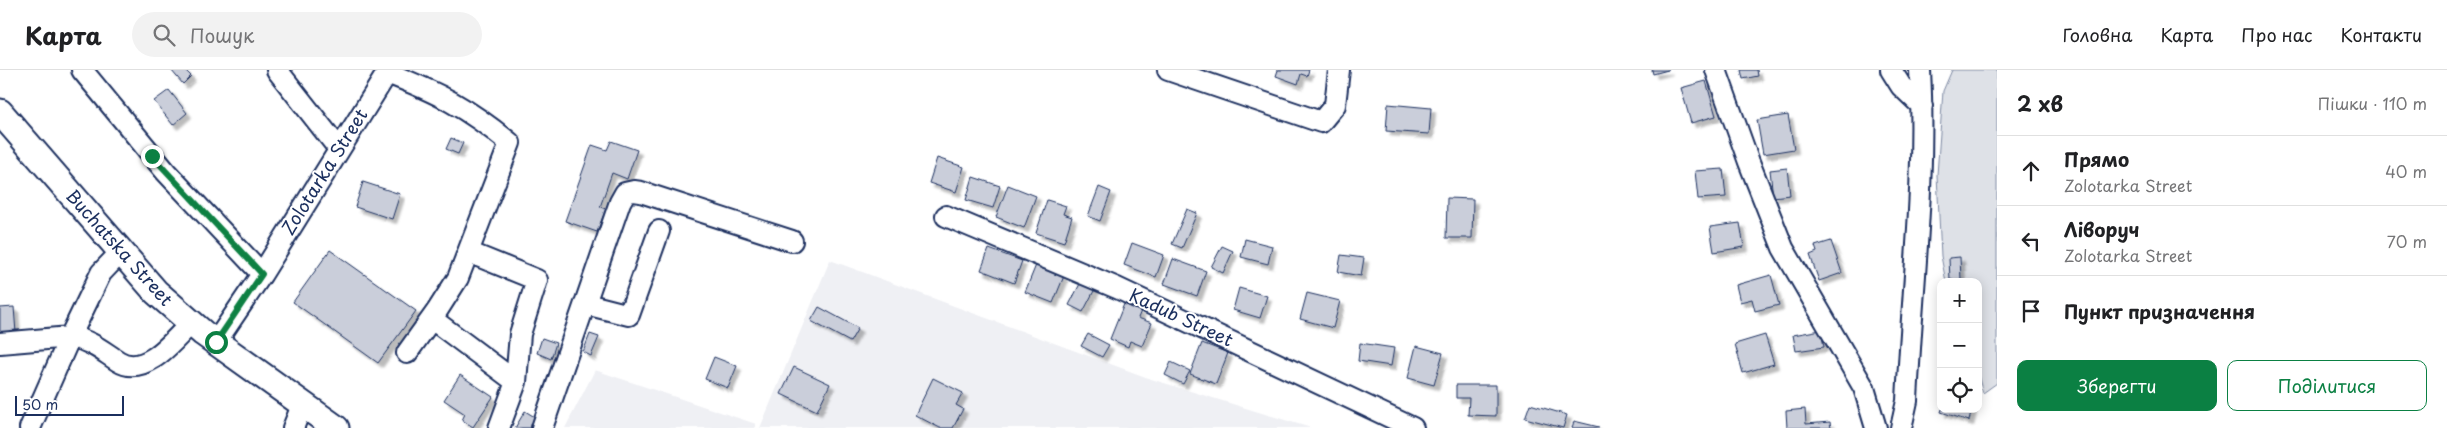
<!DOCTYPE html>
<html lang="uk">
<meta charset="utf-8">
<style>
:root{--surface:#fff;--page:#f2f2f2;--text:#202124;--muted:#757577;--line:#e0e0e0;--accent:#0b8043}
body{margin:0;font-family:"Playpen Sans",sans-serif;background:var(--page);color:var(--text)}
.controls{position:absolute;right:15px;bottom:15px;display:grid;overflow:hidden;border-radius:10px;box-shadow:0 2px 12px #0003}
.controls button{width:45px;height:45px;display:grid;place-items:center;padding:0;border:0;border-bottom:1px solid var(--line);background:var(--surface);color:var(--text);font:25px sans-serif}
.scale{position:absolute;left:15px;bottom:12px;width:109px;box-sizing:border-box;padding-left:5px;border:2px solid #1b2f5e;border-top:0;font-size:14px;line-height:18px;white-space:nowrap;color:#1b2f5e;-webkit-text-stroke:4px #fff;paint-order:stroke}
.stop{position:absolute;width:15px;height:15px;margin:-11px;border:4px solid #0b8043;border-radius:50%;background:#fff}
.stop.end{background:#0b8043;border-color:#fff;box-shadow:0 1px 5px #0008}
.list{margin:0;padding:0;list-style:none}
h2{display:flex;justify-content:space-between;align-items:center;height:65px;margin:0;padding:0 20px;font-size:21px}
h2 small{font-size:16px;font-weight:400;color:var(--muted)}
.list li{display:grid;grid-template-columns:32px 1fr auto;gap:15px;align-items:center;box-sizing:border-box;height:70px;padding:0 20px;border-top:1px solid var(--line)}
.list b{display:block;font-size:19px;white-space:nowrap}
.list p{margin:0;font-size:16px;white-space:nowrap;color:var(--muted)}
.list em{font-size:16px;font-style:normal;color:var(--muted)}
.actions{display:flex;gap:10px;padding:15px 20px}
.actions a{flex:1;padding:11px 0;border:1px solid var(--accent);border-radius:10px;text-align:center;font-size:18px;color:var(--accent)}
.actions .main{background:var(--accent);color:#fff}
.icon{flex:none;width:28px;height:28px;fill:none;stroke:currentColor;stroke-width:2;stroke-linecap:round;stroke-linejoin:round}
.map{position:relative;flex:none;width:1997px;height:358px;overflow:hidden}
header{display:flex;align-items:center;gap:30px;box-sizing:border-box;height:70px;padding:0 25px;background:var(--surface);border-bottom:1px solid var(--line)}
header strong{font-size:24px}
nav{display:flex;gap:28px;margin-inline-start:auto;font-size:18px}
.search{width:350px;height:45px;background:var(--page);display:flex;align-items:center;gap:12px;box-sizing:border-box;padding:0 18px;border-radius:28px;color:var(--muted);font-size:19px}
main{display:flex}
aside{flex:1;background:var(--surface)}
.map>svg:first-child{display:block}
.built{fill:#eff0f4}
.green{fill:#dee1e7;stroke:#7c88a2}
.building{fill:#caceda;stroke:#1b2f5e;filter:url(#shadow)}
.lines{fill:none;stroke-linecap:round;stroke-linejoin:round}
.minor-casing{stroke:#1b2f5e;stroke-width:24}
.major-casing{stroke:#1b2f5e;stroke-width:29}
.minor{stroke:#fff;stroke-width:20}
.major{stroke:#fff;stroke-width:25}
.route{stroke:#0b8043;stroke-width:6}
.labels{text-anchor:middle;stroke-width:4;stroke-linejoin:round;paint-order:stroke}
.street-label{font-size:18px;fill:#1b2f5e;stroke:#fff}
</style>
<header>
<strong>Карта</strong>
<div class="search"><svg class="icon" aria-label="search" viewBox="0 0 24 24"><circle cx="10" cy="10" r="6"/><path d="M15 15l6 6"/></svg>Пошук</div>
<nav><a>Головна</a><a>Карта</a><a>Про нас</a><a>Контакти</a></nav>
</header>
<main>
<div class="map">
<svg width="1997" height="358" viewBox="0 0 1997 358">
<defs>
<filter id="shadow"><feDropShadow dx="4.5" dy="4.5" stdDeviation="1" flood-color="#0004"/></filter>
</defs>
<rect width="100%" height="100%" fill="#fff"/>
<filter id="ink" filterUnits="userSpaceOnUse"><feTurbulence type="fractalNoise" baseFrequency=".02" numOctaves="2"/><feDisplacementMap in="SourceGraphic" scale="10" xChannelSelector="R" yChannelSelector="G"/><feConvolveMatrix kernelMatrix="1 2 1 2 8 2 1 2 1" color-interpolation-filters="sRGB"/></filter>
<g filter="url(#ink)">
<!-- built -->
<path class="built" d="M 830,190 L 1151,309 L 1311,358 L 760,358 Z
M 595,300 L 756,354 L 755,358 L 565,358 Z"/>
<!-- green -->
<path class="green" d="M 1952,0 L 1997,0 L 1997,313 L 1983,323 L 1978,305 L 1978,212 L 1946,212 L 1941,186 L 1937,105 L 1943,21 Z"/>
<!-- building -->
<path class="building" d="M 171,0 L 185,0 L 191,6 L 183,14 Z
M 1278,0 L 1309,0 L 1307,6 L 1301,4 L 1298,14 L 1276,6 Z
M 1652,0 L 1668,0 L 1653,4 Z
M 1741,0 L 1757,0 L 1758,6 L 1743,9 Z
M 1706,11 L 1716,46 L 1691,53 L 1681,18 Z
M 169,20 L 187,43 L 173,55 L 154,31 Z
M 1388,34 L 1431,38 L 1429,64 L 1386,61 Z
M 1788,45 L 1794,79 L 1763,84 L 1757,50 Z
M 451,68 L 463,73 L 458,84 L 446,79 Z
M 611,71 L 637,80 L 627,109 L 612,103 L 600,137 L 606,139 L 597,162 L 565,151 L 592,75 L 607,80 Z
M 937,88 L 964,97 L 956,122 L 929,113 Z
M 1787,98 L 1790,125 L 1773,127 L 1770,100 Z
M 1723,99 L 1726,127 L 1698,129 L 1695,101 Z
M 973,107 L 1000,116 L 993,138 L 966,130 Z
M 363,112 L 400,124 L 392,149 L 355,137 Z
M 1008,115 L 1036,126 L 1024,158 L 996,147 Z
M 1099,117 L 1111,122 L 1100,151 L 1088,146 Z
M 1447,128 L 1473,129 L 1472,168 L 1446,168 Z
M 1047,130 L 1066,136 L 1063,144 L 1072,147 L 1064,172 L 1036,163 Z
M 1187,139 L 1197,143 L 1182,178 L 1172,174 Z
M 1740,153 L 1744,177 L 1714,182 L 1710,157 Z
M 1245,169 L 1272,176 L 1268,194 L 1241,187 Z
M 1831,171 L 1842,203 L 1819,211 L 1810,185 L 1817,182 L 1815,176 Z
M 1132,173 L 1164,185 L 1156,207 L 1124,195 Z
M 1222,176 L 1233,181 L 1223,203 L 1211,197 Z
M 989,179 L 1022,191 L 1014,213 L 981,200 Z
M 330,180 L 416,241 L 378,293 L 293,232 Z
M 1341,185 L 1364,188 L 1361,206 L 1338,202 Z
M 1960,187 L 1961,210 L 1950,210 L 1949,188 Z
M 1173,189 L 1206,201 L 1197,226 L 1164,214 Z
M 1036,195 L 1064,206 L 1053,233 L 1025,222 Z
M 1771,205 L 1779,235 L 1755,241 L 1752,229 L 1740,232 L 1736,215 Z
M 1082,210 L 1096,217 L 1083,242 L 1069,235 Z
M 1239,218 L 1267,226 L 1260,248 L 1233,240 Z
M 1307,223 L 1340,231 L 1333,258 L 1300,249 Z
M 1124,234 L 1141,241 L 1138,248 L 1152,253 L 1142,276 L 1130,271 L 1128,277 L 1110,269 Z
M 14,237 L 16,263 L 0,264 L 0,238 Z
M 819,237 L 858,258 L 850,272 L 811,251 Z
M 1821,260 L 1824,277 L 1796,281 L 1793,265 Z
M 590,264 L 599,267 L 591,286 L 583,282 Z
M 1088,264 L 1109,275 L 1102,287 L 1081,276 Z
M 1765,265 L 1774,294 L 1743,303 L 1735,274 Z
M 542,268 L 556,273 L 551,289 L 537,283 Z
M 1202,273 L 1228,283 L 1216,314 L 1190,304 Z
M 1360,273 L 1394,278 L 1391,296 L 1358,291 Z
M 1416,276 L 1443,283 L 1434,315 L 1408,308 Z
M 714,287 L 737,296 L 728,318 L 705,309 Z
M 1171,292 L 1190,301 L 1183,314 L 1165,305 Z
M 794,297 L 830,314 L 817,341 L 781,324 Z
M 460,305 L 493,327 L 473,357 L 462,350 L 465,344 L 444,330 Z
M 933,308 L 963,323 L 956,335 L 963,339 L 953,358 L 940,358 L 915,345 Z
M 1456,315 L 1496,315 L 1496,346 L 1468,345 L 1469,328 L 1456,328 Z
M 1530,334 L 1567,345 L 1563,358 L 1525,348 Z
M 1805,339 L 1806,354 L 1830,352 L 1831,358 L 1787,358 L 1786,341 Z
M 1942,339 L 1972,339 L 1969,351 L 1941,342 Z
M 525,341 L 538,349 L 532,358 L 515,358 Z
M 1574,351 L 1599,357 L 1599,358 L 1572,358 Z"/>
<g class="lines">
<!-- minor casing -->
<g class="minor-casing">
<path id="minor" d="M 82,0 L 166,102 L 262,204
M 277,0 L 339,79
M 1168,0 L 1321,52 L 1335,35 L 1339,0
M 1716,0 L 1749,92 L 1783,178 L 1864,318 L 1876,358
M 1891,0 L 1901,16 L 1922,36
M 387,3 C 439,23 466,37 510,73 L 458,208 L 437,241 L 407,283
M 946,146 L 1117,218 L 1413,358
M 468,182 L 537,210 L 520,264 L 516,312
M 586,234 L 629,245 L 659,161
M 432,249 L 516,312 L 499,358
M 216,272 L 262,204 L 389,0
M 0,273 L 70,267 L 101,203 L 120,183
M 30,358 L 70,267 C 90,270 101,280 118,291 C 145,308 174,270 191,253
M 293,358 L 303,333
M 542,358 L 620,132 L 625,123 L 634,121 L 641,122 L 792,171
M 1901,358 L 1907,331 C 1912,221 1926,110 1920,0"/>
</g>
<!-- major casing -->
<g class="major-casing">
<path id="major" d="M 0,42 L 156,222 L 203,263 L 336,358"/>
</g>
<!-- minor -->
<use href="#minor" class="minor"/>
<!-- major -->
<use href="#major" class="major"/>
</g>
</g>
<g class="lines" filter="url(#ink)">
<!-- route -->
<path class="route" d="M 152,86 L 262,204 L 216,272"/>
</g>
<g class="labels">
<!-- street labels -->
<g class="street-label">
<text transform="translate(325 102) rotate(-58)" y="6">Zolotarka Street</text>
<text transform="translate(119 178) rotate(48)" y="6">Buchatska Street</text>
<text transform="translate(1181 248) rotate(25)" y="6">Kadub Street</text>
</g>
</g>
</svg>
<div class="controls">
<button>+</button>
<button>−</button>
<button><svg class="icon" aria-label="locate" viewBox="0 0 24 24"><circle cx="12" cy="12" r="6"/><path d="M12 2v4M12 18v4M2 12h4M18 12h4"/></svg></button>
</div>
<div class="scale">50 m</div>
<div class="stop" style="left:216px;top:272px"></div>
<div class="stop end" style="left:152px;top:86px"></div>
</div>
<aside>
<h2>2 хв<small>Пішки · 110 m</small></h2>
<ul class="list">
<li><svg class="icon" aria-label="ahead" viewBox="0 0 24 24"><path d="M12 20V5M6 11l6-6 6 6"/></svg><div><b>Прямо</b><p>Zolotarka Street</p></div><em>40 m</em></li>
<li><svg class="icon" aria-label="left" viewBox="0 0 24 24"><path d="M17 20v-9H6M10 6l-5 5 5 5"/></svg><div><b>Ліворуч</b><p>Zolotarka Street</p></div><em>70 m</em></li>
<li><svg class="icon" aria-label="arrive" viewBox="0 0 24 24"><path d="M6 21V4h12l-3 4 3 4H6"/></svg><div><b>Пункт призначення</b></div></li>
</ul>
<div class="actions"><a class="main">Зберегти</a><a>Поділитися</a></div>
</aside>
</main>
